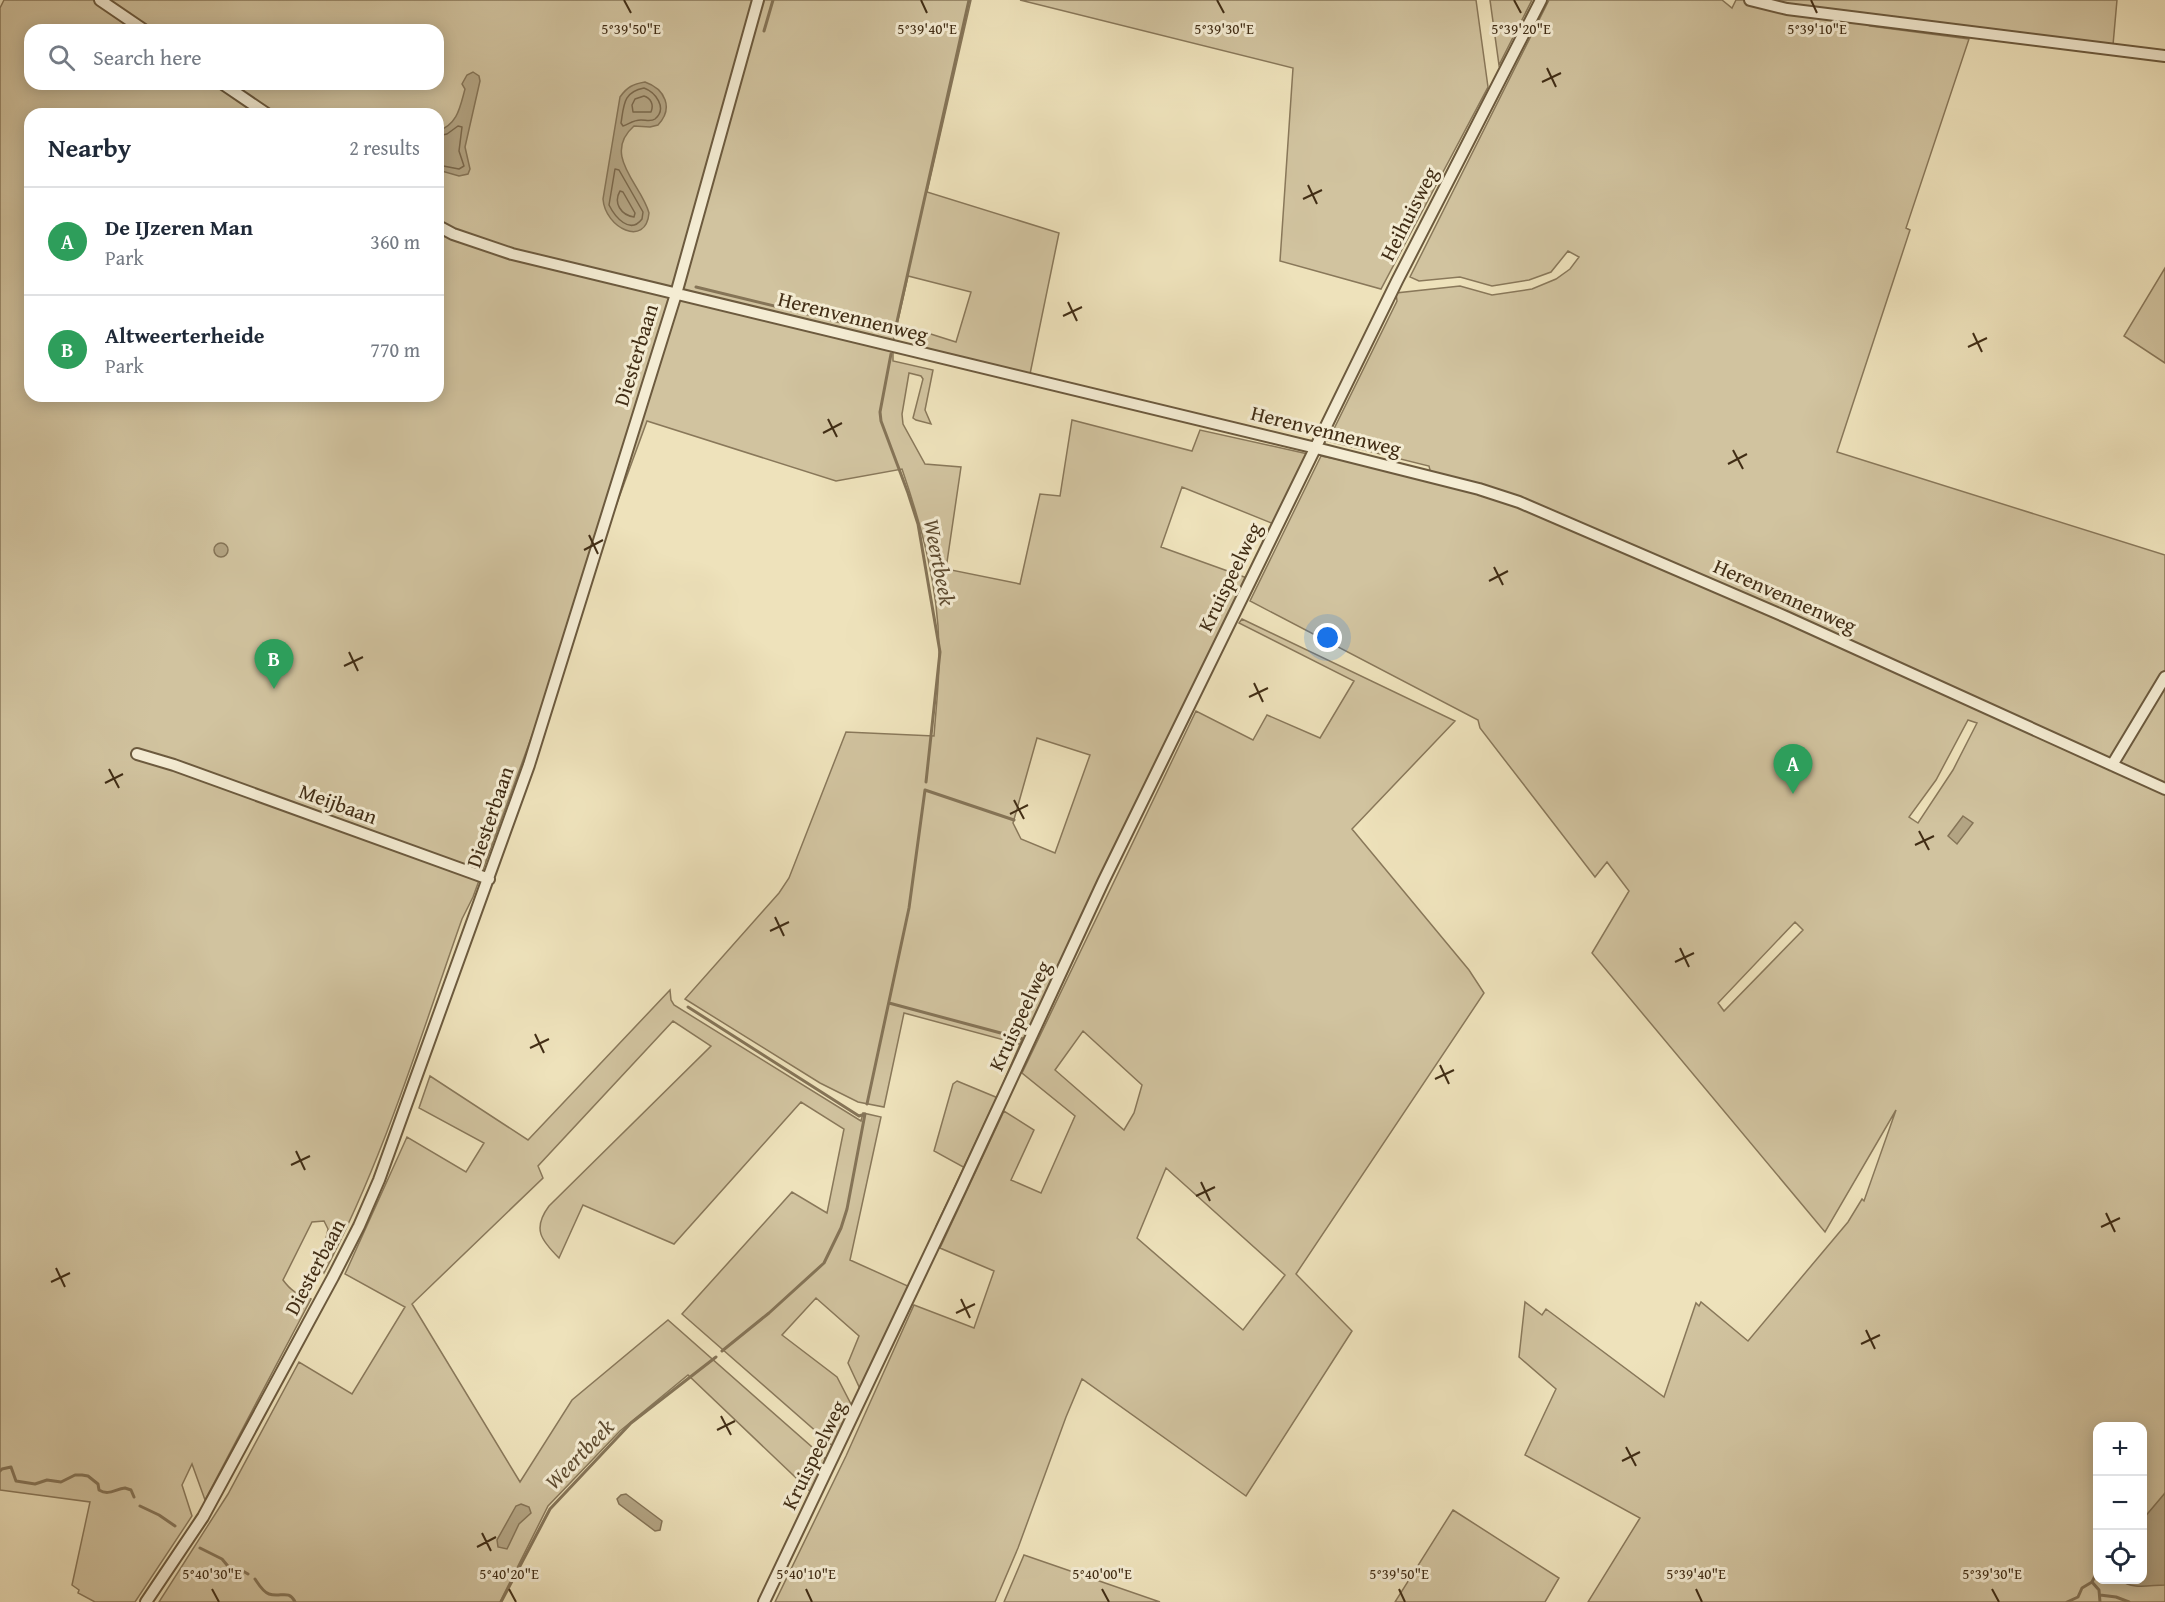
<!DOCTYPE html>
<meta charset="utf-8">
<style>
:root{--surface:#fff;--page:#f2f2f3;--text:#1f2937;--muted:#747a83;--line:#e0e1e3;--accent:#8f2418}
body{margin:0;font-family:"Gentium Book Plus",serif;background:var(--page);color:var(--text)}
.controls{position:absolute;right:18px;bottom:18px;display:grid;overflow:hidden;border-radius:12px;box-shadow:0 3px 15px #0003}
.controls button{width:54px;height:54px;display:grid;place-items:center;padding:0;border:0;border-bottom:2px solid var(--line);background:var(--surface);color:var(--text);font:30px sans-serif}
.you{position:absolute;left:1328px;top:638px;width:21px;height:21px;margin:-15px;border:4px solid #fff;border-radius:50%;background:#1a73e8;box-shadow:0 0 0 9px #1a73e833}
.badge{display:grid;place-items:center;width:39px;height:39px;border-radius:50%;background:var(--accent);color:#fff;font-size:20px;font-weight:700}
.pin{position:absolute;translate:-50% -50px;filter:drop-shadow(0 2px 3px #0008)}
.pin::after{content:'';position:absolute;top:32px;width:21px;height:18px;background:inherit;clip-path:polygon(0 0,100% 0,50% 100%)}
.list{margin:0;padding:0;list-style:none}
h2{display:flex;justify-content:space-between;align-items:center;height:78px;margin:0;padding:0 24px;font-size:26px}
h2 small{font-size:20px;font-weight:400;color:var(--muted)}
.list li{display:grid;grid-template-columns:39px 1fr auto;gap:18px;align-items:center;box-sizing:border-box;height:108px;padding:0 24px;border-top:2px solid var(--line)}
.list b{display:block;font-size:22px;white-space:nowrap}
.list p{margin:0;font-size:20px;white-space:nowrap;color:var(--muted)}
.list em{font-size:20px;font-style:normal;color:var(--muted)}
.icon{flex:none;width:33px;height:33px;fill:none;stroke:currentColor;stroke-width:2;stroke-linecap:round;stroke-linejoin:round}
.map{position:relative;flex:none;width:2165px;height:1602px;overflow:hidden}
.search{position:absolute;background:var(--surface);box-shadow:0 3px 15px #0003;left:24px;top:24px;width:420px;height:66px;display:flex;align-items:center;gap:15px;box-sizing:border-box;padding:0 21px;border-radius:18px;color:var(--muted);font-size:22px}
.panel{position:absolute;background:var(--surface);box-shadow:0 3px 15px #0003;left:24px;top:108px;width:420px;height:294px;border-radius:18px}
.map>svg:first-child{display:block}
.green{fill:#d1c39f;stroke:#89785a;stroke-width:1.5;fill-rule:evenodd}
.water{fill:#b3a483;stroke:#857457;stroke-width:1.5}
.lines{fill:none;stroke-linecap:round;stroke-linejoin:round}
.shore{stroke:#7a684c;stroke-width:1.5}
.stream{stroke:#857457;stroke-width:3}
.minor-casing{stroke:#6c5a3e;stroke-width:14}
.minor{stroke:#f4ecd3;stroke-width:10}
.ticks{fill:none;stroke:#412d15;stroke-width:2}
.labels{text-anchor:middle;stroke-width:6;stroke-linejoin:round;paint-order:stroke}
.street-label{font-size:21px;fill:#412d15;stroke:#f4ecd3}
.water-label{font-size:22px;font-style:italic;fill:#5e4b30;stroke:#f4ecd3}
.ticks-label{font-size:15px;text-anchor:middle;fill:#412d15;stroke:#f4ecd3;stroke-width:6;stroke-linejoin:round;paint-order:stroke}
</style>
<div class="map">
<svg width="2165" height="1602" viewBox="0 0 2165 1602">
<rect width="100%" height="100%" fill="#eee2bb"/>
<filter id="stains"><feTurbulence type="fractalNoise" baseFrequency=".00333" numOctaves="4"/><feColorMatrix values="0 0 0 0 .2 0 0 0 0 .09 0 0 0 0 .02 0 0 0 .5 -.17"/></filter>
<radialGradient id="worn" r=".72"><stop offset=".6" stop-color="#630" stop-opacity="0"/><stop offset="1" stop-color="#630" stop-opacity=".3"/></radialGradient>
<!-- green -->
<path class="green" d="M 4,0 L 971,0 L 927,192 L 1059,233 L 1030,374 L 914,347 L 918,330 L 956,342 L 971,292 L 908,276 L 893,342 L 893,361 L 933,370 L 925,410 L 931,424 L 916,420 L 913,418 L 923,379 L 921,376 L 909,373 L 902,414 L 903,424 L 925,464 L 961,467 L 946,569 L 1020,584 L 1040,494 L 1060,496 L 1072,420 L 1192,451 L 1200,430 L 1308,454 L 1274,524 L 1182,487 L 1161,547 L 1247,578 L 1023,1045 L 904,1013 L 884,1107 L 858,1102 L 820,1083 L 685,999 L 779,893 L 789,878 L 846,732 L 934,736 C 936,707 940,677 939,648 C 938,586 922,527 902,469 L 836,481 L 647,421 L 473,897 L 462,919 C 420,1038 383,1161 324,1273 L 320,1267 L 328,1229 L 324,1221 L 312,1222 L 283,1280 C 291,1291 298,1295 311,1299 L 205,1500 L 192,1464 L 182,1485 L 192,1516 L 135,1602 L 95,1602 L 78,1593 L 79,1590 L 72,1585 L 90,1502 L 0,1490 L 0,8 ZM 30,30 L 438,30 L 438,84 L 30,84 ZM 30,114 L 438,114 L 438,396 L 30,396 ZM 1037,738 L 1090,755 L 1055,853 L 1021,839 L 1013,823 Z
M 1020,0 L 1476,0 L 1488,87 L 1381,289 L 1280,261 L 1293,68 Z
M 1490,0 L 1532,0 L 1499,65 Z
M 1549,0 L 1722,0 L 1732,8 L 1736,0 L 2117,0 L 2113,45 L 1840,12 L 1870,26 L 1969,39 L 1906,228 L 1910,230 L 1837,452 L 2165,555 L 2165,1602 L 1588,1602 L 1640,1518 L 1525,1455 L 1556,1389 L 1519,1357 L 1525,1302 L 1542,1315 L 1546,1309 L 1664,1397 L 1696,1303 L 1699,1306 L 1701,1302 L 1748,1341 L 1848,1222 L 1862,1199 L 1864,1201 L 1896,1110 L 1825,1232 L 1592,953 L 1629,891 L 1607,862 L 1595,877 L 1480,728 L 1478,720 L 1250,601 L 1321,456 L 1432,478 L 1429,466 L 1328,441 L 1397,301 L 1396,293 L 1460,286 L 1492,295 L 1532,289 L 1556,279 L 1570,269 L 1579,257 L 1568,251 L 1551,272 L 1529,280 L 1492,286 L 1460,277 L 1419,281 L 1410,277 ZM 1968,720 L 1977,723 L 1953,770 L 1918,823 L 1909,817 L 1936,780 ZM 1795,922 L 1803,930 L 1724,1011 L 1718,1003 ZM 2098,1426 L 2142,1426 L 2142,1580 L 2098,1580 Z
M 2165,268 L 2165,363 L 2124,336 Z
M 1242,619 L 1455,721 L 1352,829 L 1469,970 L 1484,993 L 1296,1274 L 1352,1331 L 1246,1496 L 1082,1379 L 1066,1417 L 1018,1548 L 995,1602 L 775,1602 L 846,1456 L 914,1305 L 974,1328 L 994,1271 L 940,1248 L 1004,1111 L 1034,1130 L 1011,1180 L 1041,1193 L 1075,1116 L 1022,1073 L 1196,711 L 1253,740 L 1267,715 L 1320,738 L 1354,681 L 1239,623 ZM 1083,1031 L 1142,1085 L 1134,1113 L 1124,1130 L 1055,1070 ZM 1166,1168 L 1285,1275 L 1243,1330 L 1137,1238 Z
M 670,990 L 671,1000 L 674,1005 L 861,1121 L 863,1113 L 881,1117 L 850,1260 L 910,1287 L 861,1391 L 848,1363 L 859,1336 L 816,1298 L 782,1335 L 837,1377 L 853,1408 L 834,1447 L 682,1314 L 792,1192 L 827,1213 L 844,1129 L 801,1102 L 674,1244 L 583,1205 L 559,1258 C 541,1240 532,1229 549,1206 L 711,1046 L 673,1021 L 538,1166 L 543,1178 L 412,1304 L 520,1482 L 572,1400 L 668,1320 L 829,1462 L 813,1494 L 688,1375 L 620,1431 L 548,1506 L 500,1602 L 159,1602 L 228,1494 L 299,1362 L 352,1394 L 405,1307 L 345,1274 L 407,1137 L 466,1172 L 484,1143 L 419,1108 L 430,1076 L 528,1140 Z
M 957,1081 L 998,1098 L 965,1168 L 934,1151 L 953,1084 Z
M 1453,1510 L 1559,1578 L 1545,1602 L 1395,1602 Z
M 1024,1555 L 1160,1602 L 1004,1602 Z"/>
<!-- water -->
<path class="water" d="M 473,72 L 479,76 L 480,81 L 465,147 L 470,169 L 468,174 L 459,176 L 438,170 L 438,131 C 458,124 460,107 465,89 L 462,84 L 467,75 Z
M 645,82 C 665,89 674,108 658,125 L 650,127 L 634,126 C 601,155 642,185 649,213 C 646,248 605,228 603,199 L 620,97 C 627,87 633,84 645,82 Z
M214 550a7 7 0 1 1 14 0a7 7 0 1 1-14 0Z
M 1963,816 L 1973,823 L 1957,844 L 1948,836 Z
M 2165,1493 L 2165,1585 C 2151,1585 2131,1590 2121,1580 L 2142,1580 L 2143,1519 Z
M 626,1494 L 662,1521 L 660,1530 L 655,1531 L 619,1504 L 617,1499 L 621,1495 Z
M 521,1504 L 529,1507 L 531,1513 L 519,1524 L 507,1549 L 498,1547 L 497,1540 L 516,1506 Z"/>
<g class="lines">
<!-- shore -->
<path class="shore" d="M 644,88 C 655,92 668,108 655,119 C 651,122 646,120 641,120 C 633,120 629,124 623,126 L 621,123 C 624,105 623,92 644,88 Z
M 644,96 C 651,98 654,105 651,112 L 633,112 L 632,105 L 635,99 Z
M 438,136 L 447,134 L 458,126 L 462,127 L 459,151 L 464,166 L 459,169 L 438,165
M 615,169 L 619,170 L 643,212 L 642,219 C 630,235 615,217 609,205 Z
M 620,191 L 623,192 L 635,213 L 634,217 C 621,215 613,203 620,191 Z"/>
<!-- stream -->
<path class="stream" d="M 764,31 L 773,0
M 696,287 L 894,335 L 969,0
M 891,354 L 880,412 L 881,421 L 908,493 L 918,524 L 940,652 L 926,782
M 889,1003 L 1023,1039 L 1001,1090
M 688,1007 L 859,1116 L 865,1114 L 847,1209 L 841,1228 L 824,1263 L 769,1313 L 722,1351
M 867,1104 L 909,908 L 925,790 L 1014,820
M 937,1226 L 994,1105
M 0,1471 L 2,1469 L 11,1467 L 16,1481 L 35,1484 L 47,1480 L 61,1482 L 75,1475 L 82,1475 L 88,1476 L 98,1484 L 99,1490 C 109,1496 115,1489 125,1488 L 131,1490 L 134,1497
M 140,1506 L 159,1515 L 175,1526
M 200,1548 L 222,1559 L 232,1571 L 241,1570 L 248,1574
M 255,1579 C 259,1585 263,1592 269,1594 C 280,1598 289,1589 295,1602
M 2103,1580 L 2111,1582 L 2117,1580
M 2092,1582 L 2099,1590 L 2100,1602
M 2100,1595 L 2116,1597 L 2129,1602
M 501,1602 L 550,1509 L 631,1423 L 716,1357
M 2067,1602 L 2078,1597 L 2082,1588 L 2092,1582 L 2095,1576 L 2098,1578"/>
<!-- minor casing -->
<g class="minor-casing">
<path id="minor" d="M 100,0 L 144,30
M 1750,0 L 1787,9 L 2165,56
M 223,84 L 267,114
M 438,226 L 453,234 L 512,254 L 1316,448 L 1479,489 L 1519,502 L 1786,617 L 2165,789
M 137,754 L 174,765 L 489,879
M 2112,765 L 2165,677
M 146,1602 L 203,1517 L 333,1277 L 359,1226 L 379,1180 L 529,765 L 676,294 L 758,0
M 764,1602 L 960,1190 L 1103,882 L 1397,281 L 1541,0"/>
</g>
<!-- minor -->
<use href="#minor" class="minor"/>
</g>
<!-- ticks -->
<path class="ticks" d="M 624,0 L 631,13M 921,0 L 927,13M 1217,0 L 1224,13M 1514,0 L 1521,13M 1811,0 L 1817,13M 1547,68 L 1556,87M 1542,82 L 1561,73M 1308,185 L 1317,204M 1303,199 L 1322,190M 1068,302 L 1077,321M 1063,316 L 1082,307M 1973,333 L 1982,352M 1968,347 L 1987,338M 828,419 L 837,437M 823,433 L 842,423M 1733,450 L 1743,469M 1728,464 L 1747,454M 589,535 L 598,554M 584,550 L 603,540M 1494,567 L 1503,585M 1489,581 L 1508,571M 349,652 L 358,671M 344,666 L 363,657M 1254,683 L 1263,702M 1249,697 L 1268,688M 109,769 L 119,788M 105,783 L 123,774M 1014,800 L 1024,819M 1010,814 L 1028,805M 1919,831 L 1929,850M 1915,845 L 1934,836M 775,917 L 784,936M 770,931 L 789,922M 1680,948 L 1689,967M 1675,962 L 1694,953M 535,1034 L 544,1053M 530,1048 L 549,1039M 1440,1065 L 1449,1084M 1435,1079 L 1454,1070M 296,1151 L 305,1170M 291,1165 L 310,1156M 1201,1182 L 1210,1201M 1196,1196 L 1215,1187M 2106,1213 L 2115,1232M 2101,1227 L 2120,1218M 56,1268 L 65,1287M 51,1282 L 70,1273M 961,1299 L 970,1318M 956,1313 L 975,1304M 1866,1330 L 1875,1349M 1861,1344 L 1880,1335M 721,1416 L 731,1435M 717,1430 L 735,1421M 1626,1447 L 1636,1466M 1622,1461 L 1640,1452M 482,1533 L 491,1551M 477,1547 L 496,1537M 212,1589 L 219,1602M 509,1589 L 516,1602M 806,1589 L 812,1602M 1102,1589 L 1109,1602M 1399,1589 L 1405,1602M 1696,1589 L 1702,1602M 1992,1589 L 1999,1602"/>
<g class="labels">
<!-- street labels -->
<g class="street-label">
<text transform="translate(1409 214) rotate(-63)" y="7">Heihuisweg</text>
<text transform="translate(853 317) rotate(14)" y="7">Herenvennenweg</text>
<text transform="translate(636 355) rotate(-73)" y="7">Diesterbaan</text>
<text transform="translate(1326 431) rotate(14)" y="7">Herenvennenweg</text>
<text transform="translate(1230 577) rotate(-64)" y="7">Kruispeelweg</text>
<text transform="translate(1785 596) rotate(24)" y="7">Herenvennenweg</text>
<text transform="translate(338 804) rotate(20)" y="7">Meijbaan</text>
<text transform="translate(490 817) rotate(-71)" y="7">Diesterbaan</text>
<text transform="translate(1020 1016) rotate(-65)" y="7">Kruispeelweg</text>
<text transform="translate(315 1267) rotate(-62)" y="7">Diesterbaan</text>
<text transform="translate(814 1455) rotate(-64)" y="7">Kruispeelweg</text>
</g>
<!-- water labels -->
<g class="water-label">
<text transform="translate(940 562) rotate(79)" y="8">Weertbeek</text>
<text transform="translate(579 1454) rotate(-46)" y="8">Weertbeek</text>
</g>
</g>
<g class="ticks-label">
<text x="1817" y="34">5°39'10"E</text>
<text x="631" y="34">5°39'50"E</text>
<text x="927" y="34">5°39'40"E</text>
<text x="1224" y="34">5°39'30"E</text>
<text x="1521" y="34">5°39'20"E</text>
<text x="212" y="1579">5°40'30"E</text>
<text x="509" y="1579">5°40'20"E</text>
<text x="806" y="1579">5°40'10"E</text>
<text x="1102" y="1579">5°40'00"E</text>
<text x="1399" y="1579">5°39'50"E</text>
<text x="1696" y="1579">5°39'40"E</text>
<text x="1992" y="1579">5°39'30"E</text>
</g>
<rect width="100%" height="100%" filter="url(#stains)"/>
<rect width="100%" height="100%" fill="url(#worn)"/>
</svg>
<div class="controls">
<button>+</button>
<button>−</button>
<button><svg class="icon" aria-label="locate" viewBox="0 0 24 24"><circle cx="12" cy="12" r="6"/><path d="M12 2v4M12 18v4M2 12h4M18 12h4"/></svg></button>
</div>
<div class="you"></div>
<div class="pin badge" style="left:1793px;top:794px;background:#2e9e5b">A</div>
<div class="pin badge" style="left:274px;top:689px;background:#2e9e5b">B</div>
<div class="search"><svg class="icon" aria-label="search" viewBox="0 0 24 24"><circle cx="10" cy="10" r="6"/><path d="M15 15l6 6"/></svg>Search here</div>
<section class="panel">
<h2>Nearby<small>2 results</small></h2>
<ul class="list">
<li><span class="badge" style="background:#2e9e5b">A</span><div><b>De IJzeren Man</b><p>Park</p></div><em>360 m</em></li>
<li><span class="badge" style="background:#2e9e5b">B</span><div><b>Altweerterheide</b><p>Park</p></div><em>770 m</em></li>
</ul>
</section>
</div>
